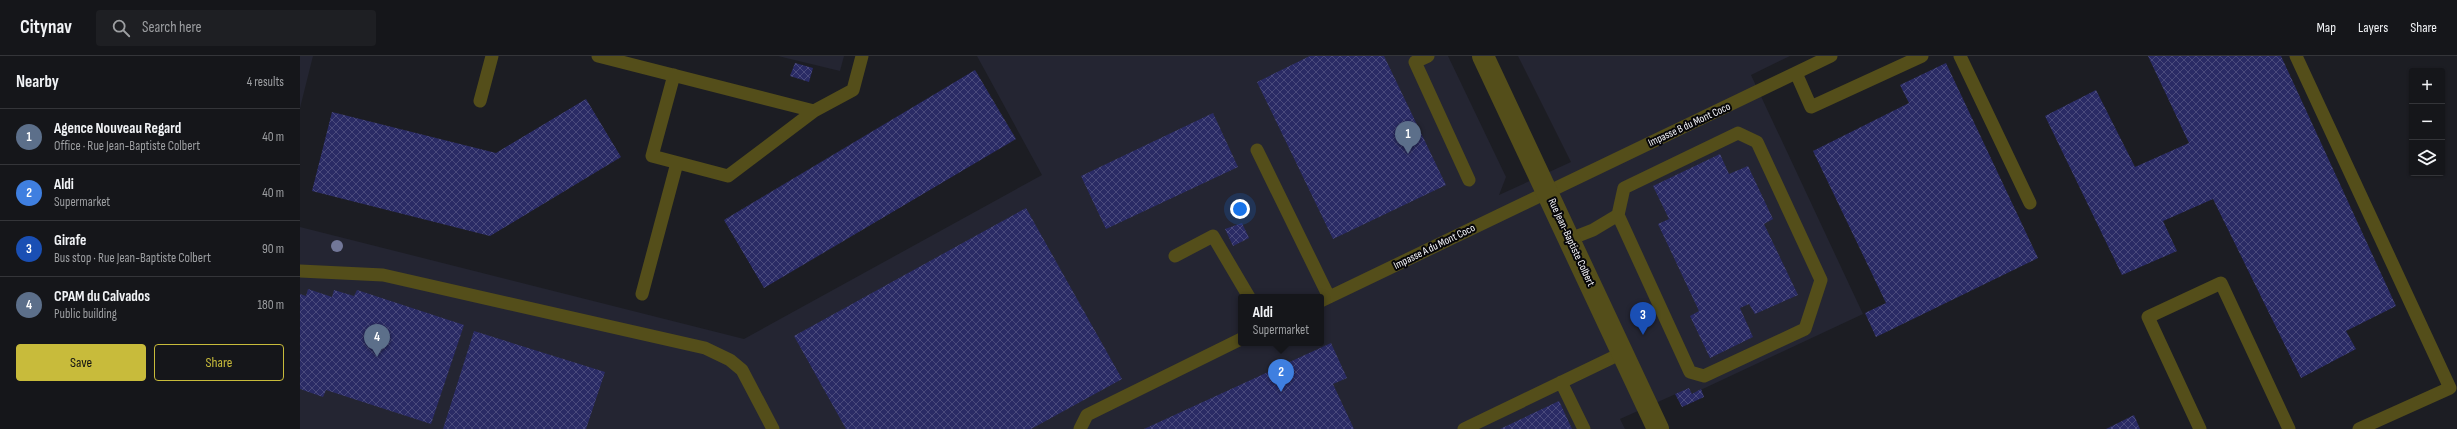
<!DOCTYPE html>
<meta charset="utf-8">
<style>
:root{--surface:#15161a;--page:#1e1f23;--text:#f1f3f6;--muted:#9d9fa2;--line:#343539;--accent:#c8bb3b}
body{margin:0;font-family:"Sofia Sans Condensed",sans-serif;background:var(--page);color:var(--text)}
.controls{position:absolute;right:12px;top:12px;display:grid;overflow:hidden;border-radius:4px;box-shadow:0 1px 3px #0004}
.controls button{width:36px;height:36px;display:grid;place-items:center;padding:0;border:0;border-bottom:1px solid var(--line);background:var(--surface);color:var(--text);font:20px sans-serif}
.you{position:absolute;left:940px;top:153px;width:14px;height:14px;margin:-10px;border:3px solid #fff;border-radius:50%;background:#1a73e8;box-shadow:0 0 0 6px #1a73e833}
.badge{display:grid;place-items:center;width:26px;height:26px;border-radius:50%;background:var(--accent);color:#fff;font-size:13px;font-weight:700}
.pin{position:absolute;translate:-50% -33px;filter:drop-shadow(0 1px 2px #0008)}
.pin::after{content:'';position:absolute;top:21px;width:14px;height:12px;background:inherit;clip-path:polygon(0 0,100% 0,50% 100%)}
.popup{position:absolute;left:938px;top:238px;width:86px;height:52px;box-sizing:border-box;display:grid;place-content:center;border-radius:4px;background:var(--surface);filter:drop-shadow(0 1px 3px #0005);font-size:13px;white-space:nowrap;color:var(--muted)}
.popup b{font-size:15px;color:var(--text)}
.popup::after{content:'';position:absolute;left:50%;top:100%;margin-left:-8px;border:8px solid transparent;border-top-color:var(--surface)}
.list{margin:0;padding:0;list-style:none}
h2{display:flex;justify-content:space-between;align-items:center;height:52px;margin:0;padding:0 16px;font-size:17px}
h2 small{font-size:13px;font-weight:400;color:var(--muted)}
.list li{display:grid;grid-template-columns:26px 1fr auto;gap:12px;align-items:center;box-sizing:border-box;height:56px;padding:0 16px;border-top:1px solid var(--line)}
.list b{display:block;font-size:15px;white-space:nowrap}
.list p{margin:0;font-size:13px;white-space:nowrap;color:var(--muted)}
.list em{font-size:13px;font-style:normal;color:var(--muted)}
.actions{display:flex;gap:8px;padding:12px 16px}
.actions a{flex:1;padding:9px 0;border:1px solid var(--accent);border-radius:4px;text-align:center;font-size:14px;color:var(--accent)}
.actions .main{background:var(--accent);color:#111}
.icon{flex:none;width:22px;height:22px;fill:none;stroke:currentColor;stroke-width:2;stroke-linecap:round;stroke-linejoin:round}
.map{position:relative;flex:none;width:2157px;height:373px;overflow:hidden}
header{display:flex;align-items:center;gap:24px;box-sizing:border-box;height:56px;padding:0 20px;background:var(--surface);border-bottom:1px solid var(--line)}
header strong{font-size:19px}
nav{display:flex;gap:22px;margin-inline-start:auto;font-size:14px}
.search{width:280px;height:36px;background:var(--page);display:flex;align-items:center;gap:10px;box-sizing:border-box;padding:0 14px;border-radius:4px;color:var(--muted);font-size:15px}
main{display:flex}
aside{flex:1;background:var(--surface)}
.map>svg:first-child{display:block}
.built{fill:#242532;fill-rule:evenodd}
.building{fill:url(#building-cross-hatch)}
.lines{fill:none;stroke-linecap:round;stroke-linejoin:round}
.lane{stroke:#544e1a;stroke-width:13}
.street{stroke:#544e1a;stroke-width:22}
.tree{fill:#727798}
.labels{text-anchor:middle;stroke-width:4;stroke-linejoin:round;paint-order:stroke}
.street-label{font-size:11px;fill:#f4f4f9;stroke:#07070a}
</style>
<header>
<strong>Citynav</strong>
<div class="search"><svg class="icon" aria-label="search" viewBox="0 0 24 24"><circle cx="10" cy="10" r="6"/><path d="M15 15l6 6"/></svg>Search here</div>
<nav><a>Map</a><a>Layers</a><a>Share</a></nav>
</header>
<main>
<aside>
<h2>Nearby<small>4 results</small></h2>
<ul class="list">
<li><span class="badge" style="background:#5c6f8a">1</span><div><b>Agence Nouveau Regard</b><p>Office · Rue Jean-Baptiste Colbert</p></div><em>40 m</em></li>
<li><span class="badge" style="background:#3f7fe0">2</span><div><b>Aldi</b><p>Supermarket</p></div><em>40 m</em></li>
<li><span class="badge" style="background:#1a4fb4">3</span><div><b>Girafe</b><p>Bus stop · Rue Jean-Baptiste Colbert</p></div><em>90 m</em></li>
<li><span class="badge" style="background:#5c6f8a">4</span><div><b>CPAM du Calvados</b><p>Public building</p></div><em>180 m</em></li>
</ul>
<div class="actions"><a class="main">Save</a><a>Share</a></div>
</aside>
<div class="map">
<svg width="2157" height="373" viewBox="0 0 2157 373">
<defs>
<pattern id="building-cross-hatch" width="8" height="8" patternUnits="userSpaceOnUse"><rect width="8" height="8" fill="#2a2b65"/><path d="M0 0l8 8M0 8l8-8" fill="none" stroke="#4a4a7c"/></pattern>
</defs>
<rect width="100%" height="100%" fill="#1c1d23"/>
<!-- built -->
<path class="built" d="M 0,0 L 13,0 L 0,52 Z
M 478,0 L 544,0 L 540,15 Z
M 677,0 L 1148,0 L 1206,121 L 1199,139 L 1271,106 L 1218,0 L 1490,0 L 1451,19 L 1563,258 L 1392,338 L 1389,332 L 1320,363 L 1325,373 L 0,373 L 0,171 L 444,283 L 742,119 ZM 941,241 L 1021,241 L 1021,287 L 941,287 Z"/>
<!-- building -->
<path class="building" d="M 1010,0 L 1084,0 L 1146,129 L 1033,183 L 957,26 Z
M 1848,0 L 1981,0 L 2096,250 L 2046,275 L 2056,293 L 2001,322 L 1913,143 L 1863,165 L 1877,195 L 1822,219 L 1745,60 L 1796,34 L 1835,111 L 1889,87 Z
M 495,7 L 513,12 L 509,26 L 490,20 Z
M 1646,7 L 1738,202 L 1576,281 L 1565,257 L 1586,247 L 1513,95 L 1609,47 L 1600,29 Z
M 675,14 L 716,83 L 464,232 L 424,164 Z
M 286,43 L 321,101 L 190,180 L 12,135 L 32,56 L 196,97 Z
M 913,57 L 938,111 L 806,173 L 781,120 Z
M 1420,98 L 1429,118 L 1448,110 L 1473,163 L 1464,168 L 1498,239 L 1455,258 L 1449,248 L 1440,252 L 1453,281 L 1410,302 L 1390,260 L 1399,255 L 1358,168 L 1369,163 L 1353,130 Z
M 726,152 L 822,323 L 731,373 L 546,373 L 494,280 Z
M 942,167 L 949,182 L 933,190 L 925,173 Z
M 8,233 L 32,241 L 34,234 L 54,240 L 57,234 L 164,269 L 131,368 L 26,334 L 23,341 L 0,333 L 0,238 L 6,240 Z
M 174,275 L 305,316 L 286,373 L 143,373 Z
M 1031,287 L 1047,322 L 1033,328 L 1054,373 L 844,373 Z
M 1389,332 L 1392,338 L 1401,333 L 1404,341 L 1382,351 L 1375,338 Z
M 1259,345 L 1272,373 L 1200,373 Z
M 1834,359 L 1840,373 L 1806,373 Z"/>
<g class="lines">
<!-- lane -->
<path class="lane" d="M 298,0 L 514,55 L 553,34 L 562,0
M 1128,0 L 1115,6 L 1169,124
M 1660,0 L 1730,147
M 1996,0 L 2150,332 L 2059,373
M 1496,17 L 1511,51 L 1622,0
M 374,19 L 352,100 L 428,120 L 514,55
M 180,45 L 192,0
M 957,94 L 1029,241
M 1270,183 L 1293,174 L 1318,159 L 1390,316 L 1404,320 L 1505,273 L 1521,224 L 1457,86 L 1438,77 L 1324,132 L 1318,159
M 875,200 L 913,180 L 949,241
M 0,215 L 83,219 L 405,292 L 430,304 L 442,314 L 473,373
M 342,238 L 377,107
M 1021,245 L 1531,0
M 1261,326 L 1284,373
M 780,373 L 787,359 L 941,283
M 1164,373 L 1324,296
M 1900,373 L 1848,261 L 1921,227 L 1989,373"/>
<!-- street -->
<path class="street" d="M 1183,0 L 1358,373"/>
</g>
<!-- trees -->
<circle class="tree" cx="37" cy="190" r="6"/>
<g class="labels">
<!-- street labels -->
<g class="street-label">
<text transform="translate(1389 68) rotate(-25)" y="4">Impasse B du Mont Coco</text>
<text transform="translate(1272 186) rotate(65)" y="4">Rue Jean-Baptiste Colbert</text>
<text transform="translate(1134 190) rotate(-26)" y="4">Impasse A du Mont Coco</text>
</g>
</g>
</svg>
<div class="controls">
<button>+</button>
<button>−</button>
<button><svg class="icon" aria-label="layers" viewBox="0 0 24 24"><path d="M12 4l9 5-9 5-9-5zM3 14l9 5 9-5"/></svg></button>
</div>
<div class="you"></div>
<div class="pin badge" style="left:1108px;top:98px;background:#5c6f8a">1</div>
<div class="pin badge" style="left:981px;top:336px;background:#3f7fe0">2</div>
<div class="popup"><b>Aldi</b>Supermarket</div>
<div class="pin badge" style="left:1343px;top:279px;background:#1a4fb4">3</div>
<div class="pin badge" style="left:77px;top:301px;background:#5c6f8a">4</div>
</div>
</main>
